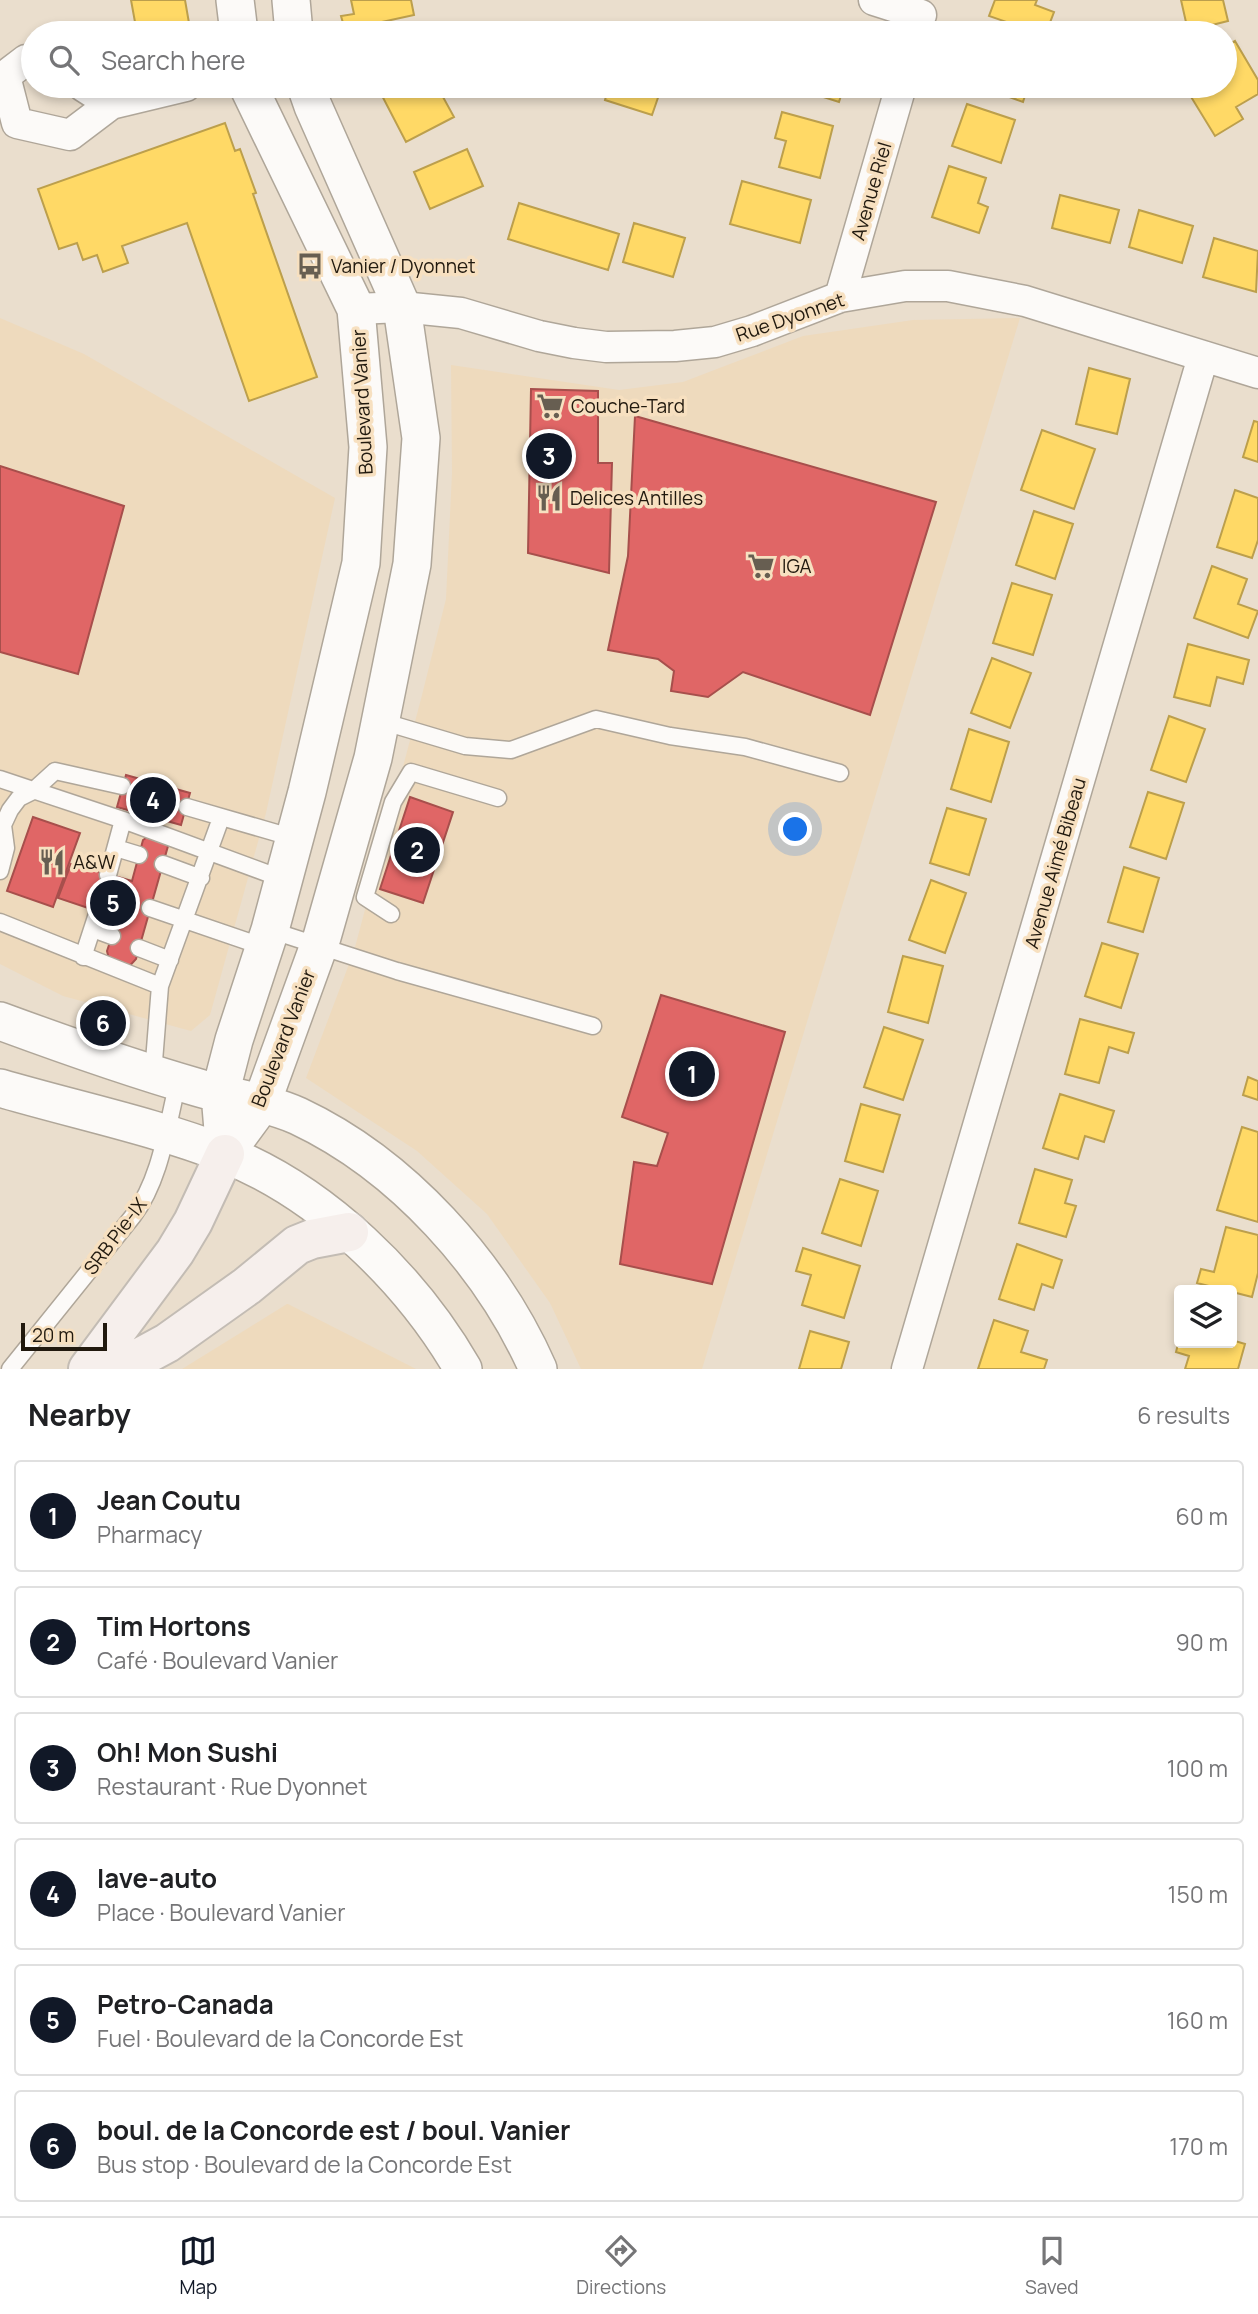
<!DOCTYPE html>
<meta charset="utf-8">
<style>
:root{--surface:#fff;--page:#f2f2f2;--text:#202124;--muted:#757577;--line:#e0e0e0;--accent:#111827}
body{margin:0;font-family:Manrope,sans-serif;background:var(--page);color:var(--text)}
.controls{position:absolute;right:21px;bottom:21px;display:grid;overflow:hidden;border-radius:7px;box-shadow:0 4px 10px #0003}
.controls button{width:63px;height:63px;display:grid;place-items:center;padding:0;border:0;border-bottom:2px solid var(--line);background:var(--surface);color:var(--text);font:35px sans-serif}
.scale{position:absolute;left:21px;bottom:18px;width:86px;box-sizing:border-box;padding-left:7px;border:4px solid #21190e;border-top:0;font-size:19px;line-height:24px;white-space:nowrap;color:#21190e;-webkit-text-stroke:5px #f7e0c0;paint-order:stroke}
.you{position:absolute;left:796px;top:830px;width:24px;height:24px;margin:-18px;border:5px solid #fff;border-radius:50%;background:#1a73e8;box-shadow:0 0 0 10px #1a73e833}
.badge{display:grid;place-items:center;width:46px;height:46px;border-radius:50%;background:var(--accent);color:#fff;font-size:23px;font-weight:700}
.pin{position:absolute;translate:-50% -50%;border:4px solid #fff;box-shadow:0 2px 7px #0006}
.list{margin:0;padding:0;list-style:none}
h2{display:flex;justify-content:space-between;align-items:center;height:91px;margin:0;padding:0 28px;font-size:30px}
h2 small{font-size:23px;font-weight:400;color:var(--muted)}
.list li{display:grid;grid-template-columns:46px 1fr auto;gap:21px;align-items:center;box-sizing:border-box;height:112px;margin:0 14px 14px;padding:0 14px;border:2px solid var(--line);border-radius:7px}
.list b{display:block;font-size:26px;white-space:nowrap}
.list p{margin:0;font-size:23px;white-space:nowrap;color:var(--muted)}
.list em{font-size:23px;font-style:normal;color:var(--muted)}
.icon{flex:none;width:38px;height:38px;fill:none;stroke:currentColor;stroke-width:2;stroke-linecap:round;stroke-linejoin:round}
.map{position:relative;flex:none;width:1258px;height:1369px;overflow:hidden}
.search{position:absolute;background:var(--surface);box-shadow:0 4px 10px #0003;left:21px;right:21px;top:21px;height:77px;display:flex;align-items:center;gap:18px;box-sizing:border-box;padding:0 24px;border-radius:38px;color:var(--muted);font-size:26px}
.sheet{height:847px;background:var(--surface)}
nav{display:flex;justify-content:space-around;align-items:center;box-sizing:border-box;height:98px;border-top:2px solid var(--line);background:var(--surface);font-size:19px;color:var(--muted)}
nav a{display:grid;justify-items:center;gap:4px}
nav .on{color:var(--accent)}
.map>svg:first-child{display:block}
.built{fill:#eedabd}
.homes{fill:#ffd966;stroke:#bc9f4c;stroke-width:2}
.shops{fill:#e06666;stroke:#a74f4c;stroke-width:2}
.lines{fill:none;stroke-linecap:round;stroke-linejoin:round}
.service-casing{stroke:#afa699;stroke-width:19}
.minor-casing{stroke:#afa699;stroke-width:33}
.tertiary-casing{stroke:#afa699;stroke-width:40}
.trunk-casing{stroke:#c3bcb4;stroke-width:42}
.service{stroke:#fcfaf8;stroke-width:16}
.minor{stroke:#fcfaf8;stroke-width:30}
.tertiary{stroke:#fcfaf8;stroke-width:37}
.trunk{stroke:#f6efec;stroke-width:38}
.labels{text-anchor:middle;stroke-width:7;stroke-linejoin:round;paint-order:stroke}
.street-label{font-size:19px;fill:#21190e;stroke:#f7e0c0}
.poi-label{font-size:19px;fill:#21190e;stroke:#f7e0c0;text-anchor:start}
</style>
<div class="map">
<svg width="1258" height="1369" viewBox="0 0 1258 1369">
<rect width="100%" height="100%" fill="#eadecd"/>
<!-- built -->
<path class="built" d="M 0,318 L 84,354 L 335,498 L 266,813 L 210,1015 L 191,1031 L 63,996 L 0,964 Z
M 1020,318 L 702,1369 L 581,1369 L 550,1303 L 487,1214 L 417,1151 L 306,1078 L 354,951 L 421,699 L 446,599 L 452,473 L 451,365 L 619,390 L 683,382 L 803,336 L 913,320 Z
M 287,1304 L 288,1304 L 416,1369 L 182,1369 Z"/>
<!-- homes -->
<path class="homes" d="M 131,0 L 185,0 L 189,23 L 137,33 Z
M 351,0 L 411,0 L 414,15 L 345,30 L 341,16 L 354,14 Z
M 995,0 L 1037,0 L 1035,5 L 1054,12 L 1046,33 L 1038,33 L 989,16 Z
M 1181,0 L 1223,0 L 1228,21 L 1188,31 Z
M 1235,41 L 1258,80 L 1258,94 L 1236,107 L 1243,119 L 1215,136 L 1185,87 L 1225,86 L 1225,47 Z
M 377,86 L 437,86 L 454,117 L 406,142 Z
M 609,86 L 662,86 L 652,115 L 605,100 Z
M 789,86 L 844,86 L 839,102 Z
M 979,86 L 1028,86 L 1023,102 Z
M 967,104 L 1015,120 L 1001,163 L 952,146 Z
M 782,112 L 833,126 L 820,178 L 779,167 L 786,141 L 775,138 Z
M 225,123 L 235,151 L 240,149 L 256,193 L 253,194 L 317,377 L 249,401 L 187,223 L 122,246 L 128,263 L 103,272 L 97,255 L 83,260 L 77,243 L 59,249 L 38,189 Z
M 467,149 L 483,186 L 430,209 L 414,172 Z
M 949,166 L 986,178 L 978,203 L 988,207 L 979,233 L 932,217 Z
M 742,181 L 811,200 L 800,243 L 730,224 Z
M 1060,195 L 1119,210 L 1110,243 L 1052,228 Z
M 519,203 L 619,234 L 608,270 L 508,239 Z
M 1139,210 L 1193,226 L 1182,263 L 1129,247 Z
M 634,223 L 685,238 L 673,277 L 623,262 Z
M 1214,238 L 1258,251 L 1256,292 L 1203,277 Z
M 1089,368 L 1130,379 L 1117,434 L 1076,424 Z
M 1254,421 L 1258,422 L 1258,462 L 1243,457 Z
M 1042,430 L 1095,449 L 1074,509 L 1021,490 Z
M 1235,490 L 1258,498 L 1258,540 L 1252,558 L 1217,547 Z
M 1034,511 L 1073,524 L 1055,579 L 1016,565 Z
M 1212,566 L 1247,579 L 1238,604 L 1258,611 L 1248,638 L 1194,618 Z
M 1012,583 L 1052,595 L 1033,655 L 993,643 Z
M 1188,644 L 1249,660 L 1243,684 L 1217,677 L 1210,706 L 1174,697 Z
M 992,658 L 1031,673 L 1010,728 L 971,713 Z
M 1169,716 L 1205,729 L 1186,782 L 1151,770 Z
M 969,729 L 1009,742 L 991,802 L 951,789 Z
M 1148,792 L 1184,803 L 1166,859 L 1130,847 Z
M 947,808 L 986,819 L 969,875 L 930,863 Z
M 1124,867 L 1159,878 L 1143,932 L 1108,922 Z
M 931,880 L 966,893 L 945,953 L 909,940 Z
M 1102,943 L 1138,954 L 1121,1008 L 1085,996 Z
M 903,956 L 943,966 L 928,1023 L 888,1012 Z
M 1080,1019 L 1134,1033 L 1128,1053 L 1109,1047 L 1099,1083 L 1065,1074 Z
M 884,1027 L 923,1040 L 903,1100 L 864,1087 Z
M 1248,1077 L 1258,1081 L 1258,1100 L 1243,1095 Z
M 1060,1094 L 1114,1111 L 1104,1142 L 1085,1136 L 1078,1159 L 1043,1148 Z
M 861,1104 L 900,1115 L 883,1172 L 845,1161 Z
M 1242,1127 L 1258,1132 L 1258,1222 L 1217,1210 Z
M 1035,1169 L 1072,1180 L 1065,1203 L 1076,1206 L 1066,1237 L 1019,1223 Z
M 840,1179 L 878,1191 L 861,1246 L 822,1233 Z
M 1226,1227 L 1258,1235 L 1258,1273 L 1252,1297 L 1197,1283 L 1201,1269 L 1214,1272 Z
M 1017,1244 L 1062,1260 L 1053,1288 L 1042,1284 L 1034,1310 L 999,1299 Z
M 803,1248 L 860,1266 L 844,1318 L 802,1305 L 811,1275 L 796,1271 Z
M 994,1320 L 1028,1331 L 1021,1352 L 1047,1360 L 1044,1369 L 978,1369 Z
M 810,1331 L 849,1342 L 841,1369 L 799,1369 Z
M 1179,1340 L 1179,1343 L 1232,1343 L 1232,1340 L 1245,1344 L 1238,1369 L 1185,1369 L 1189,1356 L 1176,1352 Z"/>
<!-- shops -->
<path class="shops" d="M 531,389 L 598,391 L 598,463 L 612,463 L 609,573 L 528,553 Z
M 635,416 L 936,502 L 870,715 L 743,672 L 708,697 L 671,691 L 674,671 L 658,659 L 608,650 L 628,556 Z
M 0,466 L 124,506 L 78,674 L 0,652 Z
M 126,775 L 190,793 L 181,825 L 117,807 Z
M 410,797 L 453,812 L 423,903 L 380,889 Z
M 33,817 L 80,833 L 53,907 L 7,891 Z
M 149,836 L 159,838 L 168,846 L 136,959 L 126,970 L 111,967 L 107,951 L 118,918 L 58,898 L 71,864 L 132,881 L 143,840 Z
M 661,995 L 785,1032 L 712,1284 L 620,1264 L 634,1162 L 657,1166 L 668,1133 L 622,1117 Z"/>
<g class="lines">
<!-- service casing -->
<g class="service-casing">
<path id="service" d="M 381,721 L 465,746 L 511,750 L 596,719 L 670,736 L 745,747 L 840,773
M 0,779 L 123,820 L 283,879
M 187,807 L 294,838
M 116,848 L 139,855
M 163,864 L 201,878
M 0,871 L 6,848 L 3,825 L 10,810 L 19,798 L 33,791 L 55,771 L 122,786
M 108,875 L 123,820
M 150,908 L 264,947
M 391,914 L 365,897 L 393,802 L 411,772 L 498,798
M 0,922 L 160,986 L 221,818
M 93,929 L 112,936
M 270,930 L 397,971 L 593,1026
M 139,948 L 170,960
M 83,957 L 98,911
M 153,1074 L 160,986
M 10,1369 L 133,1216 C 161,1179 167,1126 178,1082"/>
</g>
<!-- minor casing -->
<g class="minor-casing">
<path id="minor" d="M 874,0 L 921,15
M 33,60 L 26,60 L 5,76 L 17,123 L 70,135 L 111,104 L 186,86
M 83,86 L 111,104
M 840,297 L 901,86
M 356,309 L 402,307 L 461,313 L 539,336 L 574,343 L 606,347 L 675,346 L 715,342 L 752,331 L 840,297 L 905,286 L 948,286 L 1025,301 L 1258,373
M 907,1369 L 1203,357"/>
</g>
<!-- tertiary casing -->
<g class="tertiary-casing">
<path id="tertiary" d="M 235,0 L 239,33
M 291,0 L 294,33
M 0,1021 C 65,1045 130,1068 196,1087 C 229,1097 267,1102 298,1116 C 402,1165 492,1265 538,1369
M 0,1088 C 75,1110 153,1126 225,1154 C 323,1193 411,1279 463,1369
M 225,1154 L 261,1105 L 322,937 L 373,758 L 412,564 L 421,438 L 402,307 L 313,106 L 306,86
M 225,1154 L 220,1094 L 234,1040 L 270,930 L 307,792 L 361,563 L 368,447 L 356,309 L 248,86"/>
</g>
<!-- trunk casing -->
<g class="trunk-casing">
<path id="trunk" d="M 88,1369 L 175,1252 L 193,1222 L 225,1154
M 119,1369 L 167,1343 L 247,1286 L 297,1245 L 312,1239 L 349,1232"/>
</g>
<!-- service -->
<use href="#service" class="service"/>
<!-- minor -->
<use href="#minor" class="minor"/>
<!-- tertiary -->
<use href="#tertiary" class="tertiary"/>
<!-- trunk -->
<use href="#trunk" class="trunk"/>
</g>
<!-- icons -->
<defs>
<g id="bus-bare" transform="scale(2.1)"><path d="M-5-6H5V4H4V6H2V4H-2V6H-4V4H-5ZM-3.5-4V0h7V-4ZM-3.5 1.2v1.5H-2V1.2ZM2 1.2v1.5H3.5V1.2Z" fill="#675e51" stroke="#f7e0c0" stroke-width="2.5" paint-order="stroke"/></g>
<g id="supermarket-bare" transform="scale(2.1)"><path d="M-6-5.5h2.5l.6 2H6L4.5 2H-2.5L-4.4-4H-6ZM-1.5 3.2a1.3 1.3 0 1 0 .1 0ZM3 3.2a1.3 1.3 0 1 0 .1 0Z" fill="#675e51" stroke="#f7e0c0" stroke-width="2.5" paint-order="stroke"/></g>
<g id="restaurant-bare" transform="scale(2.1)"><path d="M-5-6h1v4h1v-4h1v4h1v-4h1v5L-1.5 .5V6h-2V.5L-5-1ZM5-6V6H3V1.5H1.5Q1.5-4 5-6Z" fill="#675e51" stroke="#f7e0c0" stroke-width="2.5" paint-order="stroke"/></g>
</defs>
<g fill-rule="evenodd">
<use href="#bus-bare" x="310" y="266"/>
<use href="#supermarket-bare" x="550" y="406"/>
<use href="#restaurant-bare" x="549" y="498"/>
<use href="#supermarket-bare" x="761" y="566"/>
<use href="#restaurant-bare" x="52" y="862"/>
</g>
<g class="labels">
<!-- street labels -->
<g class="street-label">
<text transform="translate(871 191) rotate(-74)" y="7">Avenue Riel</text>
<text transform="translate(790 317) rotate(-19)" y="7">Rue Dyonnet</text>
<text transform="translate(362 402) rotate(-93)" y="7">Boulevard Vanier</text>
<text transform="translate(1055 863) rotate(-74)" y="7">Avenue Aimé Bibeau</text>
<text transform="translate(283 1038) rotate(-69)" y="7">Boulevard Vanier</text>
<text transform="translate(115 1236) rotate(-53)" y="7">SRB Pie-IX</text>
</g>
<!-- poi labels -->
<g class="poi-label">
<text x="331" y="273">Vanier / Dyonnet</text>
<text x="571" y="413">Couche-Tard</text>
<text x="570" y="505">Delices Antilles</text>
<text x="782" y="573">IGA</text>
<text x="73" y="869">A&amp;W</text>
</g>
</g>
</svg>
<div class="controls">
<button><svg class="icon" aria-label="layers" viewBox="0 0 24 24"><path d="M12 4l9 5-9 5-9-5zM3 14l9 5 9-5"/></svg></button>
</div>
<div class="scale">20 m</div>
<div class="you"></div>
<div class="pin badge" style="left:692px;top:1074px">1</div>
<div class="pin badge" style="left:417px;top:850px">2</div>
<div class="pin badge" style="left:549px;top:456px">3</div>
<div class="pin badge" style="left:153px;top:800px">4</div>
<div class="pin badge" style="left:113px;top:903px">5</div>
<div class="pin badge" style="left:103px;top:1023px">6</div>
<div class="search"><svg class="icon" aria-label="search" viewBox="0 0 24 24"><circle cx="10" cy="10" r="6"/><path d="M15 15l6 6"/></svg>Search here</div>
</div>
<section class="sheet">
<h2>Nearby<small>6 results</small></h2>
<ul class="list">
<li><span class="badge">1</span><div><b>Jean Coutu</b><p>Pharmacy</p></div><em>60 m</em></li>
<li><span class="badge">2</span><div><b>Tim Hortons</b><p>Café · Boulevard Vanier</p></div><em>90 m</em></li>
<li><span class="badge">3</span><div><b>Oh! Mon Sushi</b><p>Restaurant · Rue Dyonnet</p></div><em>100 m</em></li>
<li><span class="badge">4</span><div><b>lave-auto</b><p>Place · Boulevard Vanier</p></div><em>150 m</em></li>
<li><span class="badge">5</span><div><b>Petro-Canada</b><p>Fuel · Boulevard de la Concorde Est</p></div><em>160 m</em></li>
<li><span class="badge">6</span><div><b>boul. de la Concorde est / boul. Vanier</b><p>Bus stop · Boulevard de la Concorde Est</p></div><em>170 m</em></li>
</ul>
</section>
<nav>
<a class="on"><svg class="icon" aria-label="map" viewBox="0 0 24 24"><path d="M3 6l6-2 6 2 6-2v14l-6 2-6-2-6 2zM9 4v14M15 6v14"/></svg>Map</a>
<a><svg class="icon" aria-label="directions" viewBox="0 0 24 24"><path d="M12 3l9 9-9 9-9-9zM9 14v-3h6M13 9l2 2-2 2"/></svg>Directions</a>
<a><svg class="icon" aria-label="saved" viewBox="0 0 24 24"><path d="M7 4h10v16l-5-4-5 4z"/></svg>Saved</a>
</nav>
